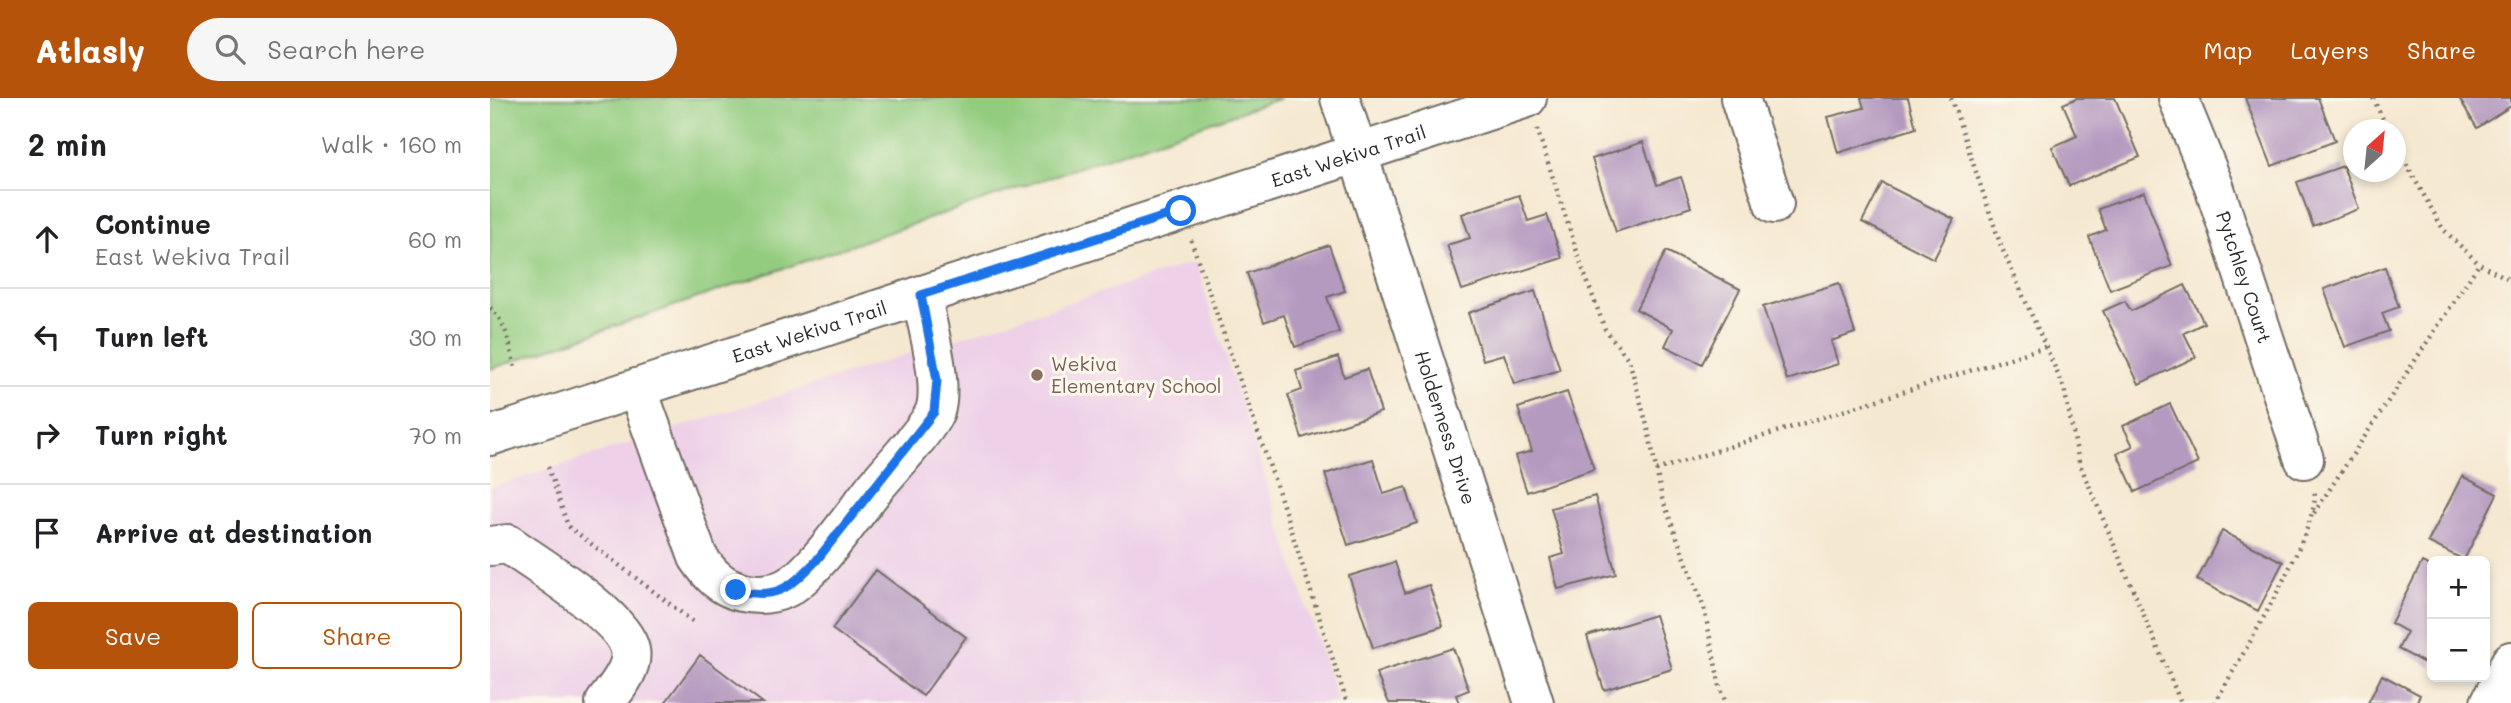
<!DOCTYPE html>
<meta charset="utf-8">
<style>
:root{--surface:#fff;--page:#f6f6f6;--text:#202124;--muted:#757577;--line:#e0e0e0;--accent:#b45309}
body{margin:0;font-family:Mali,sans-serif;background:var(--page);color:var(--text)}
.controls{position:absolute;right:21px;bottom:21px;display:grid;overflow:hidden;border-radius:10px;box-shadow:0 4px 10px #0003}
.controls button{width:63px;height:63px;display:grid;place-items:center;padding:0;border:0;border-bottom:2px solid var(--line);background:var(--surface);color:var(--text);font:35px sans-serif}
.compass{position:absolute;left:1853px;top:21px;width:63px;height:63px;border-radius:50%;background:var(--surface);box-shadow:0 4px 10px #0003;rotate:27deg}
.stop{position:absolute;width:21px;height:21px;margin:-16px;border:5px solid #1a73e8;border-radius:50%;background:#fff}
.stop.end{background:#1a73e8;border-color:#fff;box-shadow:0 2px 7px #0008}
.list{margin:0;padding:0;list-style:none}
h2{display:flex;justify-content:space-between;align-items:center;height:91px;margin:0;padding:0 28px;font-size:30px}
h2 small{font-size:23px;font-weight:400;color:var(--muted)}
.list li{display:grid;grid-template-columns:46px 1fr auto;gap:21px;align-items:center;box-sizing:border-box;height:98px;padding:0 28px;border-top:2px solid var(--line)}
.list b{display:block;font-size:26px;white-space:nowrap}
.list p{margin:0;font-size:23px;white-space:nowrap;color:var(--muted)}
.list em{font-size:23px;font-style:normal;color:var(--muted)}
.actions{display:flex;gap:14px;padding:21px 28px}
.actions a{flex:1;padding:16px 0;border:2px solid var(--accent);border-radius:10px;text-align:center;font-size:24px;color:var(--accent)}
.actions .main{background:var(--accent);color:#fff}
.icon{flex:none;width:38px;height:38px;fill:none;stroke:currentColor;stroke-width:2;stroke-linecap:round;stroke-linejoin:round}
.map{position:relative;flex:none;width:2021px;height:605px;overflow:hidden}
header{display:flex;align-items:center;gap:42px;box-sizing:border-box;height:98px;padding:0 35px;background:var(--accent);color:#fff}
header strong{font-size:33px}
nav{display:flex;gap:38px;margin-inline-start:auto;font-size:24px}
.search{width:490px;height:63px;background:var(--page);display:flex;align-items:center;gap:18px;box-sizing:border-box;padding:0 24px;border-radius:38px;color:var(--muted);font-size:26px}
main{display:flex}
aside{flex:1;background:var(--surface)}
.map>svg:first-child{display:block}
.built{fill:#eed0e8}
.green{fill:#93cc7f;stroke:#5f7c55;stroke-width:2}
.building{fill:#b59ac0}
.lines{fill:none;stroke-linecap:round;stroke-linejoin:round}
.minor-casing{stroke:#726d65;stroke-width:42}
.path{stroke:#726d65;stroke-width:4.5;stroke-dasharray:2 5;stroke-linecap:butt}
.minor{stroke:#fff;stroke-width:38}
.route{stroke:#1a73e8;stroke-width:9}
.education-dot{fill:#8d6e63;stroke:#fbf7ec;stroke-width:2.5}
.labels{text-anchor:middle;stroke-width:6;stroke-linejoin:round;paint-order:stroke}
.street-label{font-size:19px;fill:#2b2b2b;stroke:#fbf7ec}
.education-label{font-size:19px;fill:#785e54;stroke:#fbf7ec;text-anchor:start}
</style>
<header>
<strong>Atlasly</strong>
<div class="search"><svg class="icon" aria-label="search" viewBox="0 0 24 24"><circle cx="10" cy="10" r="6"/><path d="M15 15l6 6"/></svg>Search here</div>
<nav><a>Map</a><a>Layers</a><a>Share</a></nav>
</header>
<main>
<aside>
<h2>2 min<small>Walk · 160 m</small></h2>
<ul class="list">
<li><svg class="icon" aria-label="ahead" viewBox="0 0 24 24"><path d="M12 20V5M6 11l6-6 6 6"/></svg><div><b>Continue</b><p>East Wekiva Trail</p></div><em>60 m</em></li>
<li><svg class="icon" aria-label="left" viewBox="0 0 24 24"><path d="M17 20v-9H6M10 6l-5 5 5 5"/></svg><div><b>Turn left</b></div><em>30 m</em></li>
<li><svg class="icon" aria-label="right" viewBox="0 0 24 24"><path d="M7 20v-9h11M14 6l5 5-5 5"/></svg><div><b>Turn right</b></div><em>70 m</em></li>
<li><svg class="icon" aria-label="arrive" viewBox="0 0 24 24"><path d="M6 21V4h12l-3 4 3 4H6"/></svg><div><b>Arrive at destination</b></div></li>
</ul>
<div class="actions"><a class="main">Save</a><a>Share</a></div>
</aside>
<div class="map">
<svg width="2021" height="605" viewBox="0 0 2021 605">
<rect width="100%" height="100%" fill="#fbf7ec"/>
<filter id="ink" filterUnits="userSpaceOnUse"><feTurbulence type="fractalNoise" baseFrequency=".0143" numOctaves="2"/><feDisplacementMap in="SourceGraphic" scale="14" xChannelSelector="R" yChannelSelector="G"/><feConvolveMatrix kernelMatrix="1 2 1 2 8 2 1 2 1" color-interpolation-filters="sRGB"/></filter>
<filter id="wash" filterUnits="userSpaceOnUse"><feTurbulence type="fractalNoise" baseFrequency=".00686" numOctaves="4" result="noise"/><feDisplacementMap in="SourceGraphic" scale="28" xChannelSelector="R" yChannelSelector="G"/><feGaussianBlur stdDeviation="1.57" result="paint"/><feColorMatrix in="noise" values="0 0 0 0 0 0 0 0 0 0 0 0 0 0 0 0 0 1.4 0 .05"/><feComposite in="paint" operator="in"/></filter>
<g filter="url(#wash)">
<rect width="100%" height="100%" fill="#f5e8d0"/>
<!-- built -->
<path class="built" d="M 705,164 L 848,605 L 0,605 L 0,390 Z"/>
<!-- green -->
<path class="green" d="M 0,0 L 791,0 L 0,271 Z"/>
<g id="blocks">
<!-- building -->
<path class="building" d="M 1371,0 L 1418,0 L 1426,30 L 1348,55 L 1338,19 L 1374,10 Z
M 1587,0 L 1625,0 L 1650,59 L 1579,88 L 1562,49 L 1587,38 L 1573,6 Z
M 1755,0 L 1828,0 L 1845,43 L 1782,68 Z
M 1969,0 L 2021,0 L 2021,8 L 1987,30 Z
M 1153,44 L 1167,87 L 1191,79 L 1201,109 L 1126,134 L 1102,61 Z
M 1853,68 L 1869,111 L 1823,128 L 1807,84 Z
M 1392,85 L 1464,121 L 1444,161 L 1372,124 Z
M 1654,94 L 1682,168 L 1620,192 L 1599,139 L 1616,132 L 1608,111 Z
M 1029,97 L 1038,123 L 1057,117 L 1072,160 L 972,192 L 957,147 L 980,140 L 972,116 Z
M 839,147 L 855,193 L 837,199 L 849,234 L 805,249 L 794,217 L 774,224 L 757,175 Z
M 1176,153 L 1250,191 L 1212,266 L 1175,248 L 1183,231 L 1146,211 Z
M 1895,169 L 1909,209 L 1892,215 L 1899,233 L 1855,249 L 1834,191 Z
M 1349,185 L 1365,235 L 1341,243 L 1348,266 L 1297,282 L 1273,209 Z
M 1695,187 L 1714,225 L 1694,235 L 1706,259 L 1649,286 L 1613,213 L 1635,203 L 1641,213 Z
M 1045,193 L 1070,272 L 1024,286 L 1014,256 L 993,262 L 978,215 Z
M 848,259 L 854,279 L 877,271 L 891,314 L 812,340 L 798,297 L 812,292 L 806,273 Z
M 1077,294 L 1104,371 L 1037,394 L 1025,358 L 1042,353 L 1028,310 Z
M 1680,306 L 1708,365 L 1645,394 L 1627,355 L 1643,348 L 1633,328 Z
M 883,361 L 894,396 L 916,389 L 927,425 L 858,447 L 835,376 Z
M 1972,378 L 2007,396 L 1974,462 L 1938,444 Z
M 1105,398 L 1126,476 L 1068,491 L 1060,460 L 1074,456 L 1061,410 Z
M 1732,433 L 1793,464 L 1768,513 L 1707,482 Z
M 905,464 L 915,495 L 939,487 L 953,528 L 883,550 L 859,478 Z
M 1932,464 L 1942,469 L 1942,569 L 1908,551 L 1917,534 L 1901,525 Z
M 386,472 L 476,539 L 433,598 L 342,531 Z
M 1165,517 L 1182,571 L 1114,592 L 1097,538 Z
M 963,550 L 979,592 L 966,597 L 969,605 L 899,605 L 886,575 Z
M 210,557 L 273,605 L 175,605 Z
M 1892,577 L 1930,597 L 1926,605 L 1878,605 Z"/>
</g>
</g>
<g filter="url(#ink)">
<use href="#blocks" fill-opacity="0" stroke="#726d65" stroke-width="2"/>
<g class="lines">
<!-- minor casing -->
<g class="minor-casing">
<g id="minor">
<path id="s1" d="M 850,0 L 1044,605"/>
<path d="M 1250,0 L 1284,106"/>
<path id="s2" d="M 1688,0 L 1724,88 L 1814,361"/>
<path d="M 147,290 L 208,459 C 219,476 231,489 252,494 C 266,497 280,497 294,491 C 322,479 365,414 386,388 C 399,373 439,329 445,313 C 454,286 437,226 431,197"/>
<path id="s3" d="M 0,338 L 1037,0"/>
<path d="M 0,448 L 18,446 C 46,466 134,519 140,552 C 144,571 125,591 115,605"/>
<path d="M 2000,605 L 2021,563"/>
</g>
</g>
<!-- path -->
<path class="path" d="M 1461,0 L 1511,148 L 1574,290 L 1589,364 L 1691,605
M 1883,0 L 1898,32
M 1047,31 L 1092,169 L 1115,231 L 1139,262 L 1158,331 L 1172,400 L 1214,510 L 1230,589 L 1236,605
M 1906,48 L 1953,131 L 1989,166 L 2021,182
M 701,142 L 789,395 L 857,605
M 0,210 C 17,224 20,249 25,270
M 58,369 L 78,428 L 206,526
M 1166,372 L 1555,249
M 1824,415 L 1989,166
M 1725,605 C 1744,570 1834,424 1824,393"/>
<!-- minor -->
<use href="#minor" class="minor"/>
</g>
</g>
<g class="lines" filter="url(#ink)">
<!-- route -->
<path class="route" d="M 246,492 C 285,502 299,491 326,463 L 444,314 L 447,282 L 431,197 L 691,113"/>
</g>
<!-- markers -->
<circle class="education-dot" cx="547" cy="277" r="7"/>
<g class="labels">
<!-- street labels -->
<g class="street-label">
<text dy="7" stroke="none"><textPath href="#s3" startOffset="903">East Wekiva Trail</textPath></text>
<text dy="7" stroke="none"><textPath href="#s2" startOffset="191">Pytchley Court</textPath></text>
<text dy="7" stroke="none"><textPath href="#s3" startOffset="336">East Wekiva Trail</textPath></text>
<text dy="7" stroke="none"><textPath href="#s1" startOffset="346">Holderness Drive</textPath></text>
</g>
<!-- education labels -->
<g class="education-label">
<text x="561" y="273">Wekiva<tspan x="561" dy="22">Elementary School</tspan></text>
</g>
</g>
</svg>
<div class="controls">
<button>+</button>
<button>−</button>
</div>
<svg class="compass" viewBox="-18 -18 36 36"><path d="M0-13l5 13h-10z" fill="#e53935"/><path d="M0 13l5-13h-10z" fill="#757577"/></svg>
<div class="stop" style="left:691px;top:113px"></div>
<div class="stop end" style="left:246px;top:492px"></div>
</div>
</main>
